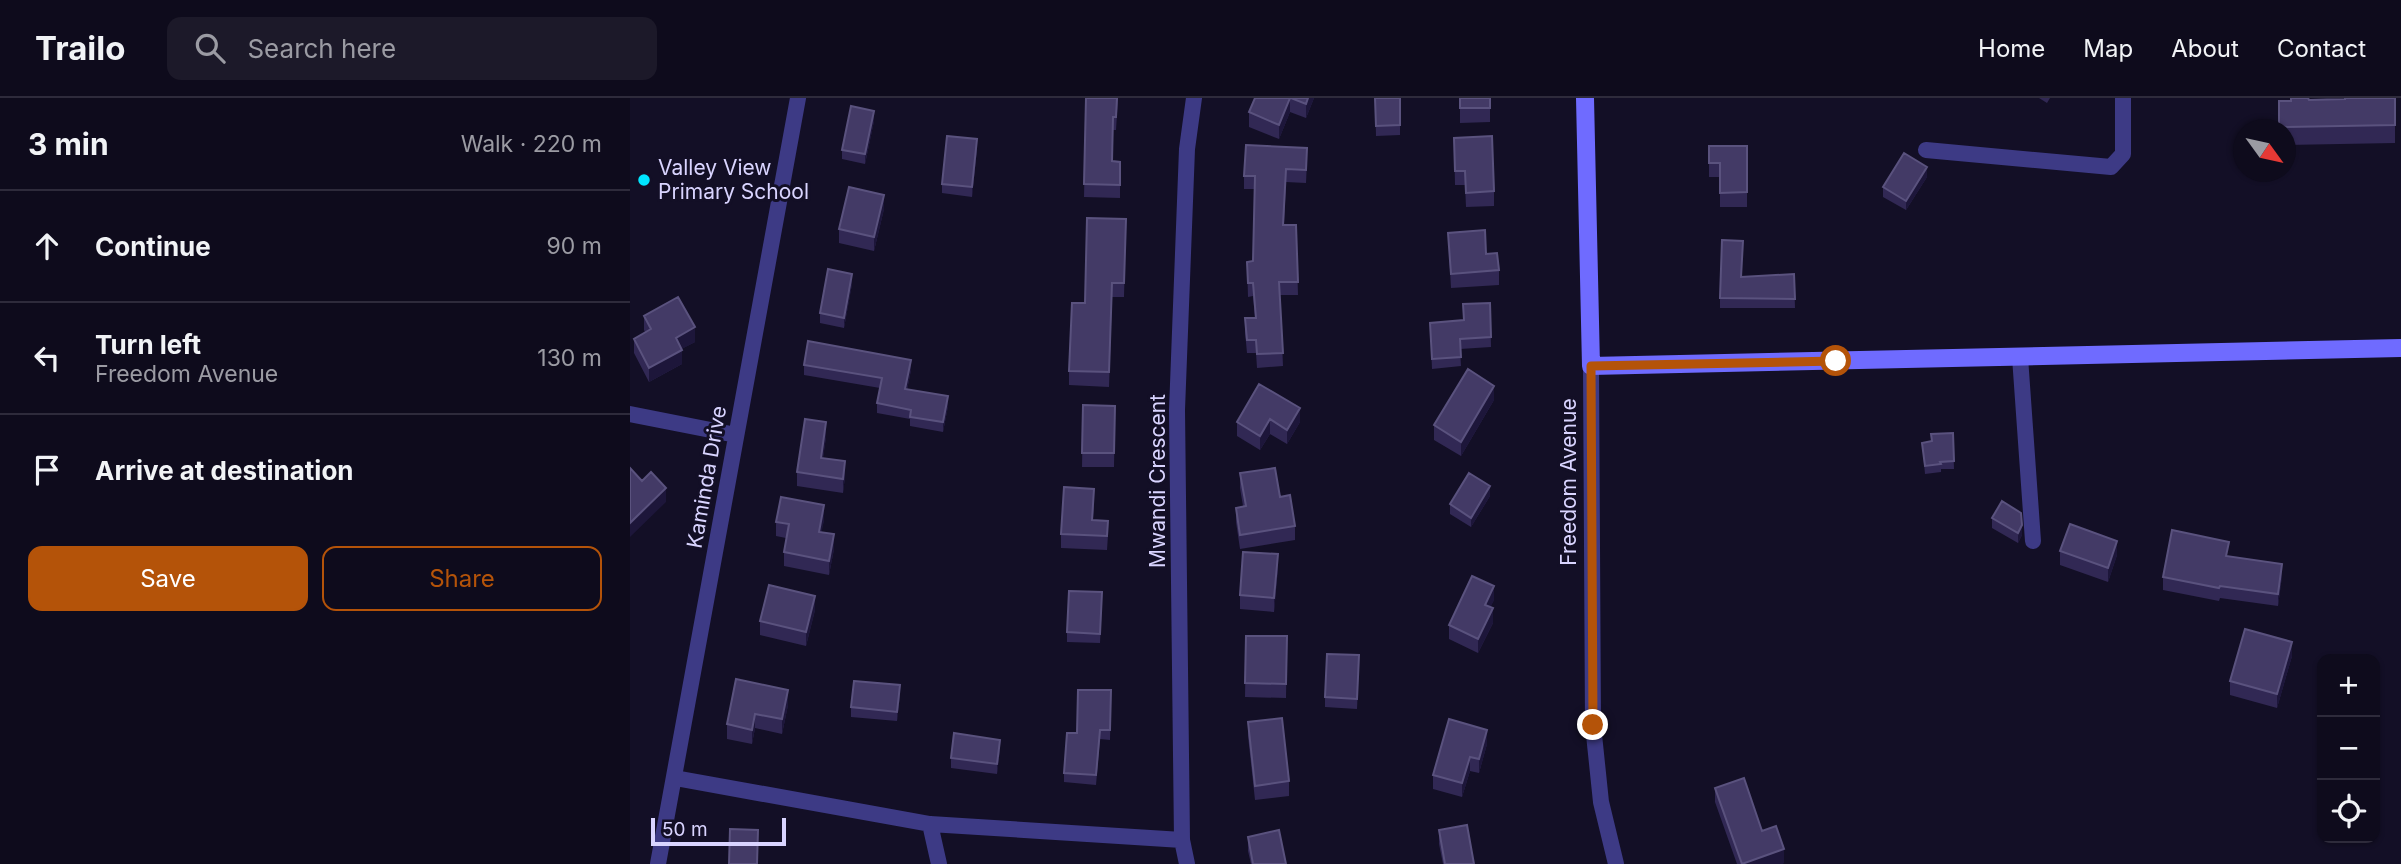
<!DOCTYPE html>
<meta charset="utf-8">
<style>
:root{--surface:#0e0b1c;--page:#1c1929;--text:#f1f3f6;--muted:#9b9ba3;--line:#2e2b3b;--accent:#b45309}
body{margin:0;font-family:Inter,sans-serif;background:var(--page);color:var(--text)}
.controls{position:absolute;right:21px;bottom:21px;display:grid;overflow:hidden;border-radius:14px;box-shadow:0 2px 5px #0004}
.controls button{width:63px;height:63px;display:grid;place-items:center;padding:0;border:0;border-bottom:2px solid var(--line);background:var(--surface);color:var(--text);font:35px sans-serif}
.compass{position:absolute;left:1603px;top:21px;width:63px;height:63px;border-radius:50%;background:var(--surface);box-shadow:0 2px 5px #0004;rotate:123deg}
.scale{position:absolute;left:21px;bottom:18px;width:135px;box-sizing:border-box;padding-left:7px;border:4px solid #d9d4ff;border-top:0;font-size:19px;line-height:24px;white-space:nowrap;color:#d9d4ff;-webkit-text-stroke:5px #130f26;paint-order:stroke}
.stop{position:absolute;width:21px;height:21px;margin:-16px;border:5px solid #b45309;border-radius:50%;background:#fff}
.stop.end{background:#b45309;border-color:#fff;box-shadow:0 2px 7px #0008}
.list{margin:0;padding:0;list-style:none}
h2{display:flex;justify-content:space-between;align-items:center;height:91px;margin:0;padding:0 28px;font-size:30px}
h2 small{font-size:23px;font-weight:400;color:var(--muted)}
.list li{display:grid;grid-template-columns:46px 1fr auto;gap:21px;align-items:center;box-sizing:border-box;height:112px;padding:0 28px;border-top:2px solid var(--line)}
.list b{display:block;font-size:26px;white-space:nowrap}
.list p{margin:0;font-size:23px;white-space:nowrap;color:var(--muted)}
.list em{font-size:23px;font-style:normal;color:var(--muted)}
.actions{display:flex;gap:14px;padding:21px 28px}
.actions a{flex:1;padding:16px 0;border:2px solid var(--accent);border-radius:14px;text-align:center;font-size:24px;color:var(--accent)}
.actions .main{background:var(--accent);color:#fff}
.icon{flex:none;width:38px;height:38px;fill:none;stroke:currentColor;stroke-width:2;stroke-linecap:round;stroke-linejoin:round}
.map{position:relative;flex:none;width:1771px;height:766px;overflow:hidden}
header{display:flex;align-items:center;gap:42px;box-sizing:border-box;height:98px;padding:0 35px;background:var(--surface);border-bottom:2px solid var(--line)}
header strong{font-size:33px}
nav{display:flex;gap:38px;margin-inline-start:auto;font-size:24px}
.search{width:490px;height:63px;background:var(--page);display:flex;align-items:center;gap:18px;box-sizing:border-box;padding:0 24px;border-radius:14px;color:var(--muted);font-size:26px}
main{display:flex}
aside{flex:1;background:var(--surface)}
.map>svg:first-child{display:block}
.lines{fill:none;stroke-linecap:round;stroke-linejoin:round}
.street{stroke:#3d3a85;stroke-width:16}
.secondary{stroke:#6f6bff;stroke-width:18}
.wall{fill:#312854}
.shaded-wall{fill:#1d163a}
.building{fill:#433a66;stroke:#5a527e;stroke-width:2}
.route{stroke:#b45309;stroke-width:9}
.poi-dot{fill:#00e5ff;stroke:#130f26;stroke-width:2.5}
.labels{text-anchor:middle;stroke-width:6;stroke-linejoin:round;paint-order:stroke}
.poi-label{font-size:21px;fill:#d9d4ff;stroke:#130f26;text-anchor:start}
.street-label{font-size:21px;fill:#d9d4ff;stroke:#130f26}
</style>
<header>
<strong>Trailo</strong>
<div class="search"><svg class="icon" aria-label="search" viewBox="0 0 24 24"><circle cx="10" cy="10" r="6"/><path d="M15 15l6 6"/></svg>Search here</div>
<nav><a>Home</a><a>Map</a><a>About</a><a>Contact</a></nav>
</header>
<main>
<aside>
<h2>3 min<small>Walk · 220 m</small></h2>
<ul class="list">
<li><svg class="icon" aria-label="ahead" viewBox="0 0 24 24"><path d="M12 20V5M6 11l6-6 6 6"/></svg><div><b>Continue</b></div><em>90 m</em></li>
<li><svg class="icon" aria-label="left" viewBox="0 0 24 24"><path d="M17 20v-9H6M10 6l-5 5 5 5"/></svg><div><b>Turn left</b><p>Freedom Avenue</p></div><em>130 m</em></li>
<li><svg class="icon" aria-label="arrive" viewBox="0 0 24 24"><path d="M6 21V4h12l-3 4 3 4H6"/></svg><div><b>Arrive at destination</b></div></li>
</ul>
<div class="actions"><a class="main">Save</a><a>Share</a></div>
</aside>
<div class="map">
<svg width="1771" height="766" viewBox="0 0 1771 766">
<rect width="100%" height="100%" fill="#130f26"/>
<g class="lines">
<!-- street -->
<path class="street" d="M 1296,52 L 1481,69 L 1493,56 L 1493,0
M 1390,259 L 1403,443
M 961,268 L 963,627 L 971,704 L 986,766
M 0,316 L 106,337
M 45,680 L 300,726 L 552,742
M 300,726 L 309,766
M 28,766 L 168,0
M 557,766 L 552,742 L 547,312 L 557,51 L 564,0"/>
<!-- secondary -->
<path class="secondary" d="M 955,0 L 961,268 L 1771,250"/>
</g>
<!-- wall -->
<path class="wall" d="M 456,0 L 488,0 L 486,32 L 483,32 L 482,63 L 490,64 L 490,100 L 454,99 Z
M 625,0 L 684,0 L 676,20 L 660,14 L 649,41 L 619,29 L 619,14 Z
M 745,0 L 770,27 L 770,37 L 746,38 Z
M 830,0 L 860,0 L 860,24 L 830,25 Z
M 1409,0 L 1420,0 L 1417,5 Z
M 1765,0 L 1765,45 L 1656,47 L 1656,32 L 1649,32 L 1649,3 Z
M 244,23 L 235,66 L 212,61 L 212,52 Z
M 824,40 L 864,93 L 864,108 L 836,109 L 835,87 L 825,87 Z
M 1079,48 L 1117,48 L 1117,109 L 1090,109 L 1090,79 L 1079,79 Z
M 347,51 L 342,99 L 312,95 L 312,86 Z
M 677,63 L 676,85 L 656,84 L 654,127 L 666,127 L 668,197 L 650,197 L 653,268 L 627,270 L 626,255 L 617,255 L 615,234 L 615,220 L 625,220 L 623,198 L 618,199 L 617,164 L 623,163 L 625,91 L 614,91 L 614,78 Z
M 1297,79 L 1276,112 L 1253,99 L 1253,89 Z
M 254,111 L 244,153 L 209,145 L 209,131 Z
M 496,121 L 494,199 L 482,199 L 479,289 L 439,287 L 439,273 Z
M 818,135 L 856,156 L 869,172 L 869,187 L 821,190 Z
M 1164,176 L 1165,210 L 1090,210 L 1090,200 L 1112,179 Z
M 222,186 L 214,230 L 190,225 L 190,215 Z
M 860,205 L 861,249 L 830,251 L 831,268 L 802,271 L 800,225 L 833,222 Z
M 14,218 L 65,244 L 51,251 L 52,266 L 19,284 L 4,255 L 4,241 L 15,234 L 14,232 Z
M 174,267 L 281,272 L 277,292 L 318,308 L 313,334 L 280,328 L 280,321 L 247,315 L 247,305 L 250,290 L 174,277 Z
M 629,286 L 670,324 L 657,346 L 640,336 L 630,352 L 607,338 L 607,324 Z
M 864,302 L 831,358 L 804,342 L 804,327 Z
M 453,307 L 485,308 L 484,369 L 452,369 Z
M 1323,335 L 1324,371 L 1311,371 L 1311,374 L 1295,376 L 1292,345 L 1301,344 L 1301,336 Z
M 196,339 L 193,360 L 215,378 L 213,395 L 167,388 L 167,374 Z
M 610,375 L 650,399 L 665,428 L 665,442 L 610,451 L 606,424 L 606,410 L 613,408 L 610,390 Z
M 860,398 L 841,429 L 820,416 L 820,406 Z
M 464,405 L 463,422 L 478,437 L 477,452 L 431,450 L 431,436 Z
M 1362,420 L 1392,437 L 1388,445 L 1362,430 Z
M 194,422 L 191,434 L 204,451 L 199,477 L 154,468 L 154,454 L 156,440 L 146,438 L 146,424 Z
M 1430,453 L 1487,457 L 1478,484 L 1430,467 Z
M 1599,458 L 1652,478 L 1648,508 L 1590,500 L 1589,503 L 1533,492 L 1533,479 Z
M 648,470 L 644,514 L 610,511 L 610,497 Z
M 864,502 L 860,509 L 863,525 L 848,555 L 819,541 L 819,527 Z
M 472,504 L 470,545 L 437,544 L 437,534 Z
M 185,512 L 176,548 L 130,537 L 130,523 Z
M 616,538 L 657,538 L 656,600 L 615,599 Z
M 1662,558 L 1647,610 L 1600,597 L 1600,583 Z
M 729,567 L 727,611 L 695,609 L 695,599 Z
M 106,581 L 158,607 L 152,636 L 125,630 L 122,646 L 97,641 L 97,626 Z
M 481,592 L 480,642 L 470,641 L 466,687 L 434,684 L 434,675 L 447,635 Z
M 270,597 L 267,623 L 221,619 L 221,609 Z
M 618,624 L 659,683 L 659,698 L 625,702 L 618,638 Z
M 857,646 L 849,675 L 840,673 L 832,699 L 803,691 L 803,677 Z
M 370,651 L 367,676 L 321,670 L 321,660 Z
M 1085,690 L 1132,733 L 1154,765 L 1151,766 L 1107,766 L 1085,704 Z
M 809,732 L 844,766 L 813,766 L 809,746 Z
M 618,739 L 656,766 L 621,766 L 618,753 Z"/>
<!-- shaded-wall -->
<path class="shaded-wall" d="M 660,0 L 660,14 L 649,41 L 649,27 Z
M 678,0 L 684,0 L 676,20 L 676,6 Z
M 244,13 L 244,23 L 235,66 L 235,56 Z
M 347,41 L 347,51 L 342,99 L 342,89 Z
M 1297,69 L 1297,79 L 1276,112 L 1276,103 Z
M 254,97 L 254,111 L 244,153 L 244,139 Z
M 222,176 L 222,186 L 214,230 L 214,220 Z
M 65,229 L 65,244 L 46,254 L 46,240 Z
M 52,252 L 52,266 L 19,284 L 19,270 Z
M 281,262 L 281,272 L 275,301 L 275,291 Z
M 864,288 L 864,302 L 831,358 L 831,344 Z
M 318,298 L 318,308 L 313,334 L 313,324 Z
M 670,310 L 670,324 L 657,346 L 657,332 Z
M 640,321 L 640,336 L 630,352 L 630,338 Z
M 196,324 L 196,339 L 191,374 L 191,360 Z
M 215,363 L 215,378 L 213,395 L 213,381 Z
M 860,388 L 860,398 L 841,429 L 841,420 Z
M 36,390 L 36,404 L 0,439 L 0,425 Z
M 194,407 L 194,422 L 189,448 L 189,434 Z
M 1392,427 L 1392,437 L 1388,445 L 1388,435 Z
M 204,436 L 204,451 L 199,477 L 199,463 Z
M 1487,443 L 1487,457 L 1478,484 L 1478,470 Z
M 648,456 L 648,470 L 644,514 L 644,500 Z
M 1652,466 L 1652,478 L 1648,508 L 1648,496 Z
M 864,488 L 864,502 L 855,521 L 855,507 Z
M 185,498 L 185,512 L 176,548 L 176,534 Z
M 863,510 L 863,525 L 848,555 L 848,541 Z
M 1662,544 L 1662,558 L 1647,610 L 1647,596 Z
M 270,587 L 270,597 L 267,623 L 267,614 Z
M 158,592 L 158,607 L 152,636 L 152,621 Z
M 125,616 L 125,630 L 122,646 L 122,632 Z
M 857,632 L 857,646 L 849,675 L 849,661 Z
M 370,642 L 370,651 L 367,676 L 367,666 Z
M 840,659 L 840,673 L 832,699 L 832,685 Z
M 1154,751 L 1154,765 L 1151,766 L 1112,766 Z"/>
<!-- building -->
<path class="building" d="M 456,0 L 487,0 L 486,19 L 483,19 L 482,63 L 490,64 L 490,87 L 454,86 Z
M 625,0 L 660,0 L 649,27 L 619,14 Z
M 661,0 L 678,0 L 676,6 Z
M 745,0 L 770,0 L 770,27 L 746,28 Z
M 830,0 L 860,0 L 860,10 L 830,10 Z
M 1661,0 L 1678,0 L 1679,2 L 1715,1 L 1715,0 L 1765,0 L 1765,27 L 1649,29 L 1649,3 L 1661,3 Z
M 221,8 L 244,13 L 235,56 L 212,52 Z
M 317,38 L 347,41 L 342,89 L 312,86 Z
M 862,38 L 864,93 L 836,95 L 835,73 L 825,73 L 824,40 Z
M 616,47 L 677,50 L 676,72 L 656,71 L 653,127 L 666,127 L 668,184 L 649,184 L 653,255 L 627,256 L 626,242 L 617,242 L 615,220 L 626,220 L 623,185 L 618,185 L 617,164 L 623,163 L 625,78 L 614,78 Z
M 1079,48 L 1117,48 L 1117,94 L 1090,95 L 1090,65 L 1079,65 Z
M 1274,55 L 1297,69 L 1276,103 L 1253,89 Z
M 219,89 L 254,97 L 244,139 L 209,131 Z
M 457,120 L 496,121 L 494,185 L 482,185 L 479,274 L 439,273 L 442,205 L 455,205 Z
M 855,132 L 856,156 L 867,155 L 869,172 L 821,176 L 818,135 Z
M 1092,142 L 1113,143 L 1111,179 L 1164,176 L 1165,201 L 1090,200 Z
M 198,171 L 222,176 L 214,220 L 190,215 Z
M 48,199 L 65,229 L 46,240 L 52,252 L 19,270 L 4,241 L 21,231 L 14,218 Z
M 860,205 L 861,239 L 830,241 L 831,259 L 802,261 L 800,225 L 834,222 L 833,206 Z
M 178,243 L 281,262 L 275,291 L 318,298 L 313,324 L 280,319 L 281,312 L 247,305 L 252,280 L 174,267 Z
M 838,271 L 864,288 L 831,344 L 804,327 Z
M 629,286 L 670,310 L 657,332 L 640,321 L 630,338 L 607,324 Z
M 453,307 L 485,308 L 484,355 L 452,355 Z
M 175,321 L 196,324 L 191,360 L 215,363 L 213,381 L 167,374 Z
M 1323,335 L 1324,363 L 1310,364 L 1311,366 L 1295,368 L 1292,345 L 1302,343 L 1301,336 Z
M 0,370 L 12,383 L 21,374 L 36,390 L 0,425 Z
M 645,370 L 650,399 L 660,397 L 665,428 L 610,437 L 606,410 L 616,408 L 610,375 Z
M 839,375 L 860,388 L 841,420 L 820,406 Z
M 434,389 L 464,391 L 462,422 L 478,423 L 477,438 L 431,436 Z
M 151,399 L 194,407 L 189,434 L 204,436 L 199,463 L 154,454 L 159,426 L 146,424 Z
M 1372,403 L 1391,415 L 1392,427 L 1388,435 L 1362,420 Z
M 1440,426 L 1487,443 L 1478,470 L 1430,453 Z
M 1542,432 L 1599,444 L 1596,458 L 1652,466 L 1648,496 L 1590,488 L 1589,490 L 1533,479 Z
M 613,454 L 648,456 L 644,500 L 610,497 Z
M 842,478 L 864,488 L 855,507 L 863,510 L 848,541 L 819,527 Z
M 139,487 L 185,498 L 176,534 L 130,523 Z
M 439,493 L 472,494 L 470,536 L 437,534 Z
M 1615,531 L 1662,544 L 1647,596 L 1600,583 Z
M 616,538 L 657,538 L 656,586 L 615,585 Z
M 697,556 L 729,557 L 727,601 L 695,599 Z
M 106,581 L 158,592 L 152,621 L 125,616 L 122,632 L 97,626 Z
M 224,583 L 270,587 L 267,614 L 221,609 Z
M 448,592 L 481,592 L 480,632 L 470,632 L 466,677 L 434,675 L 437,635 L 447,635 Z
M 652,620 L 659,683 L 625,688 L 618,624 Z
M 819,621 L 857,632 L 849,661 L 840,659 L 832,685 L 803,677 Z
M 324,635 L 370,642 L 367,666 L 321,660 Z
M 1114,680 L 1132,733 L 1146,728 L 1154,751 L 1112,766 L 1085,690 Z
M 837,727 L 844,766 L 815,766 L 809,732 Z
M 100,731 L 128,732 L 127,766 L 99,766 Z
M 649,732 L 656,766 L 623,766 L 618,739 Z"/>
<g class="lines">
<!-- route -->
<path class="route" d="M 963,627 L 961,268 L 1206,263"/>
</g>
<!-- markers -->
<circle class="poi-dot" cx="14" cy="82" r="7"/>
<g class="labels">
<!-- poi labels -->
<g class="poi-label">
<text x="28" y="77">Valley View<tspan x="28" dy="24">Primary School</tspan></text>
</g>
<!-- street labels -->
<g class="street-label">
<text transform="translate(77 379) rotate(-80)" y="7">Kaminda Drive</text>
<text transform="translate(528 383) rotate(-90)" y="7">Mwandi Crescent</text>
<text transform="translate(939 384) rotate(-90)" y="7">Freedom Avenue</text>
</g>
</g>
</svg>
<div class="controls">
<button>+</button>
<button>−</button>
<button><svg class="icon" aria-label="locate" viewBox="0 0 24 24"><circle cx="12" cy="12" r="6"/><path d="M12 2v4M12 18v4M2 12h4M18 12h4"/></svg></button>
</div>
<svg class="compass" viewBox="-18 -18 36 36"><path d="M0-13l5 13h-10z" fill="#e53935"/><path d="M0 13l5-13h-10z" fill="#9b9ba3"/></svg>
<div class="scale">50 m</div>
<div class="stop" style="left:1206px;top:263px"></div>
<div class="stop end" style="left:963px;top:627px"></div>
</div>
</main>
